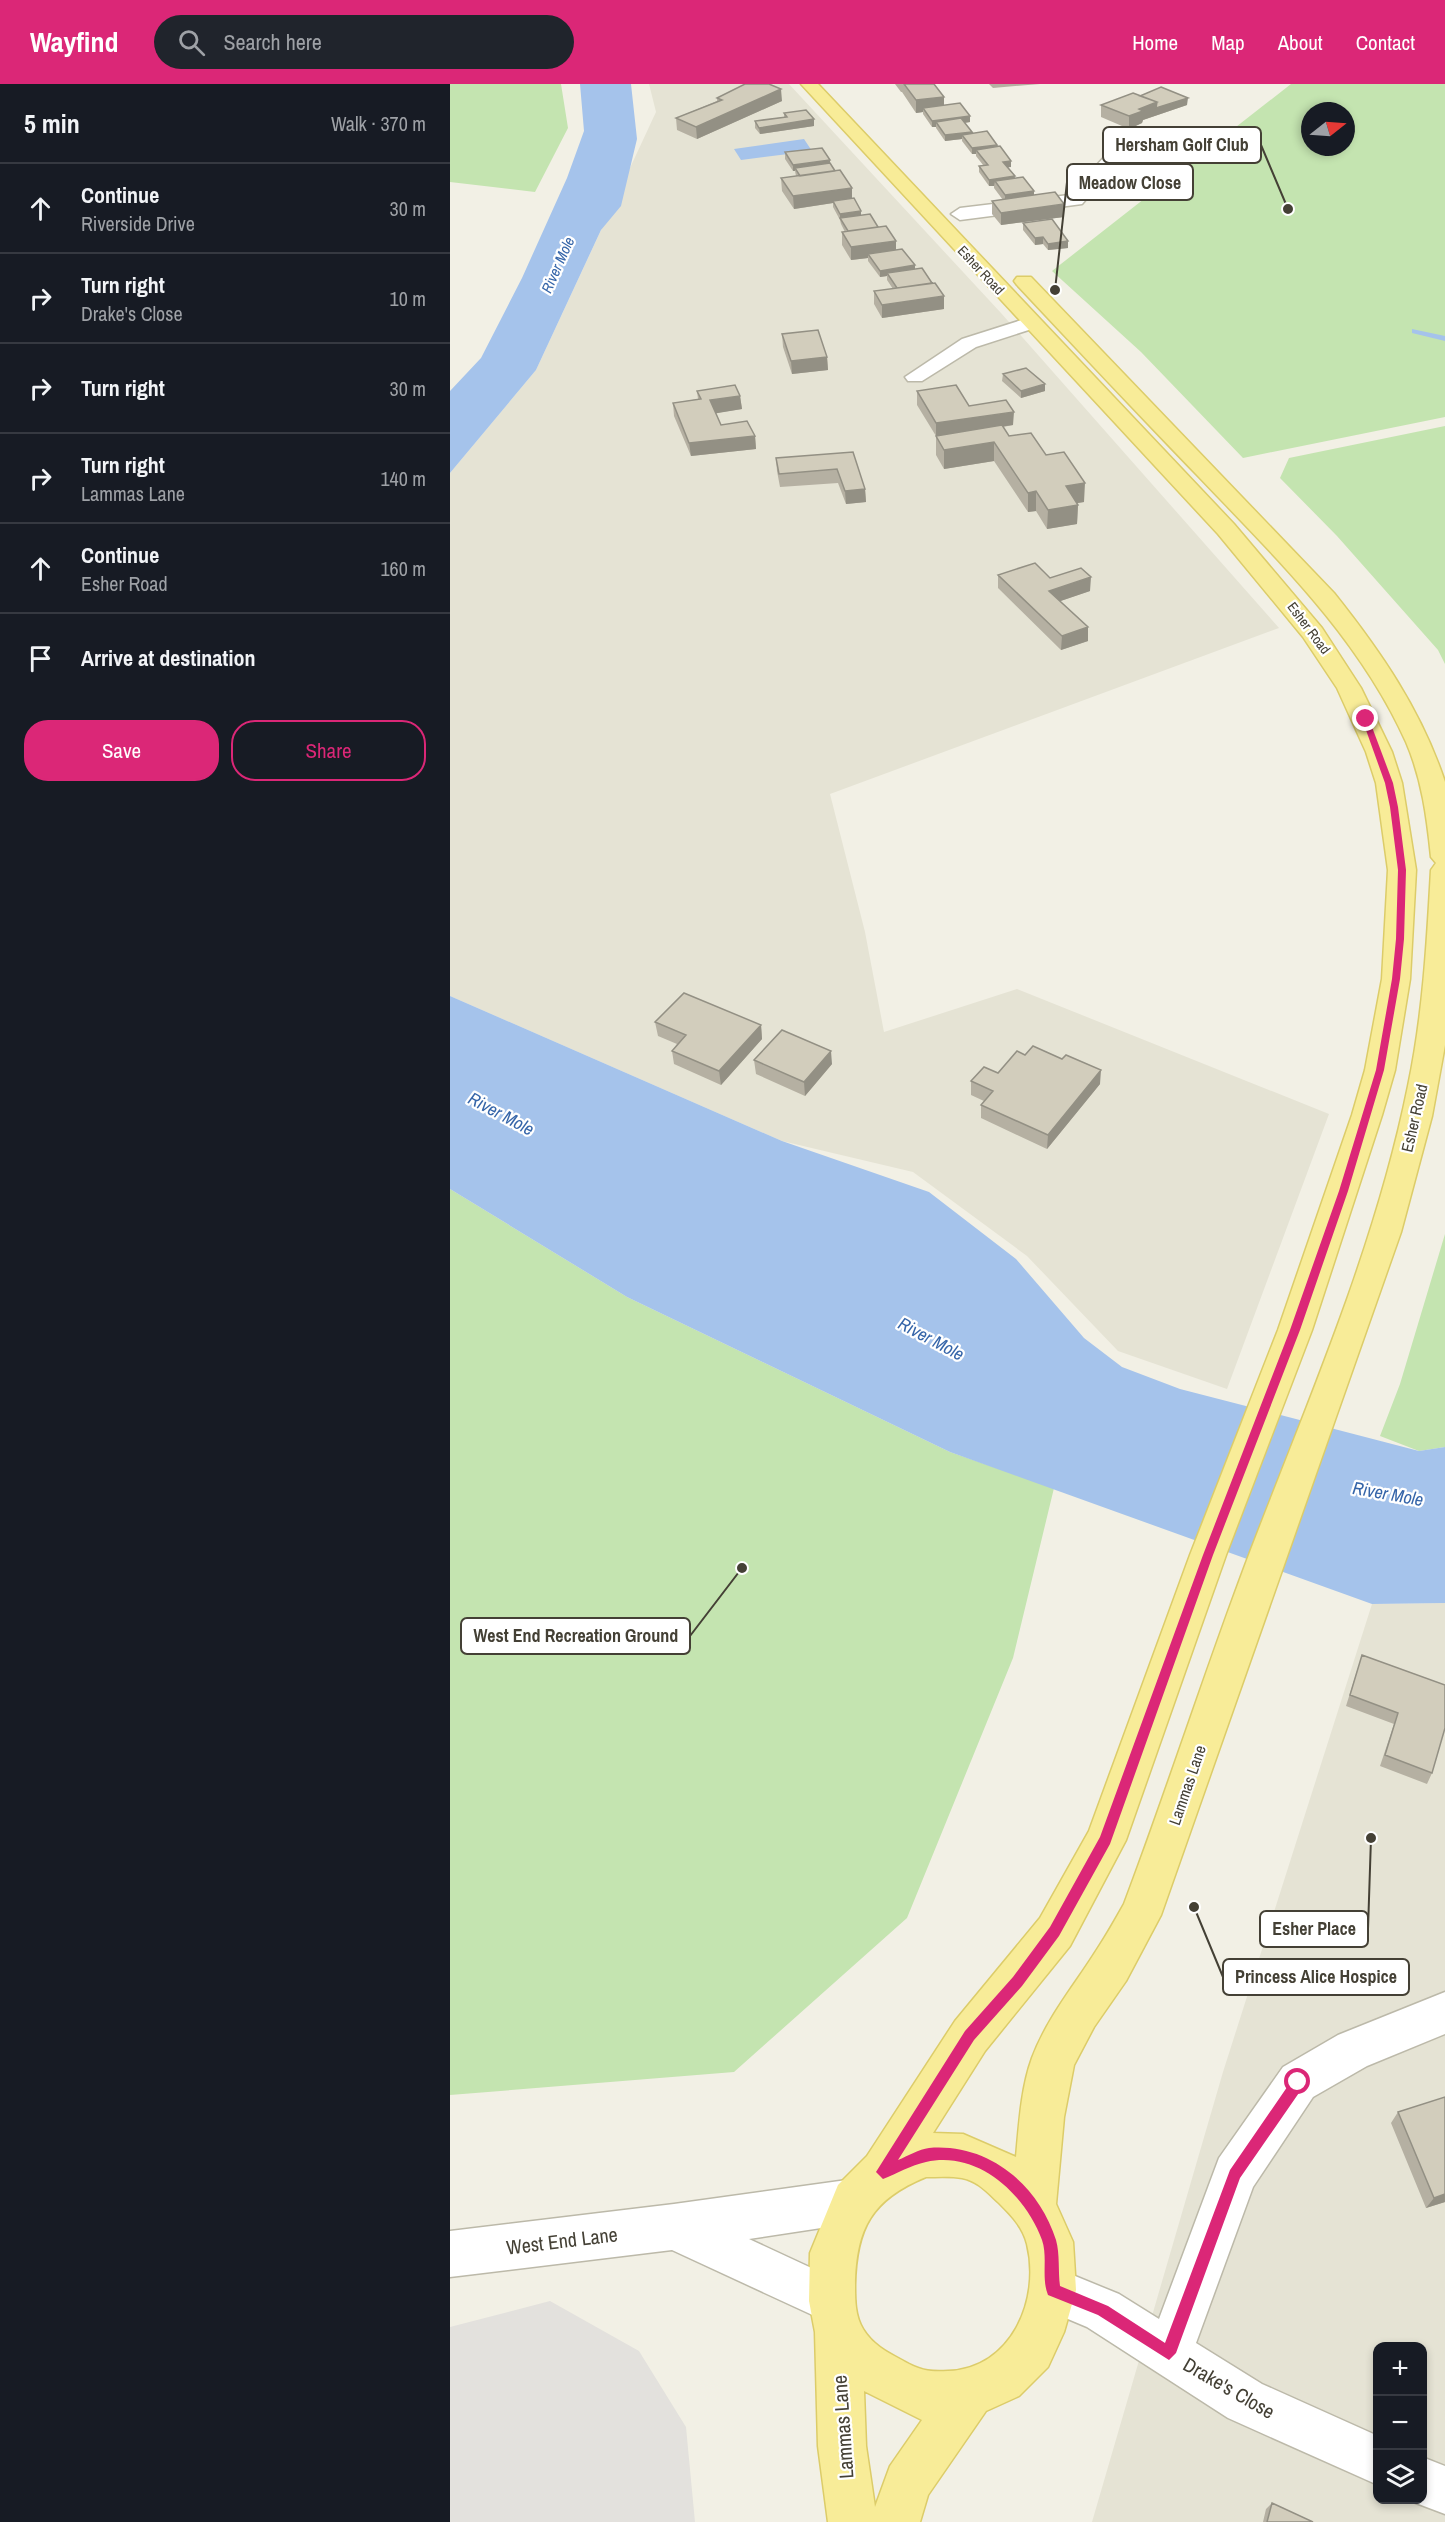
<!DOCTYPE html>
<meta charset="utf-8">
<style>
:root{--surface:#171b24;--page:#20242c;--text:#f1f3f6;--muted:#9ea1a6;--line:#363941;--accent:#db2777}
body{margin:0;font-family:"Archivo Narrow",sans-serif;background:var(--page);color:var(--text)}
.controls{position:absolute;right:18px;bottom:18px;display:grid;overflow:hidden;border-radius:12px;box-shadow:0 3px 9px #0003}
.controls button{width:54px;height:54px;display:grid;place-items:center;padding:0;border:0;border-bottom:2px solid var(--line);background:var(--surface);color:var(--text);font:30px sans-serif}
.compass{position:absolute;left:851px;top:18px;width:54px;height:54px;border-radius:50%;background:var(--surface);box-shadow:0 3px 9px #0003;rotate:73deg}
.stop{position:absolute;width:18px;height:18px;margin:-14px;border:4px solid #db2777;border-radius:50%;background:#fff}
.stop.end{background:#db2777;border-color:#fff;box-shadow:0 2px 6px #0008}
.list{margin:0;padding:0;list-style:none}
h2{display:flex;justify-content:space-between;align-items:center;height:78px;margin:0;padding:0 24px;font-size:26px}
h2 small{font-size:20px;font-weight:400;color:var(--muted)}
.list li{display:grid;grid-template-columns:39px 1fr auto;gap:18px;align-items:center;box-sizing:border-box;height:90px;padding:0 24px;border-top:2px solid var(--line)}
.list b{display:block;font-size:22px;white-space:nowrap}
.list p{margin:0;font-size:20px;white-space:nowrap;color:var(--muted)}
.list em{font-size:20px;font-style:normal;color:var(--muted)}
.actions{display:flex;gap:12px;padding:18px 24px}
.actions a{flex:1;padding:14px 0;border:2px solid var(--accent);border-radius:24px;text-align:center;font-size:21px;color:var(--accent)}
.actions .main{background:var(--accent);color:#fff}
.icon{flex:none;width:33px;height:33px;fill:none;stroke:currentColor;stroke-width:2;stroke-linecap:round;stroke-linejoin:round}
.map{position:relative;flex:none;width:995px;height:2438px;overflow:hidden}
header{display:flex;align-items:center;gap:36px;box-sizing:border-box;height:84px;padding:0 30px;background:var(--accent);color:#fff}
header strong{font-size:28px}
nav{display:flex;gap:33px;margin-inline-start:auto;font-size:21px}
.search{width:420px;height:54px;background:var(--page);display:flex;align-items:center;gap:15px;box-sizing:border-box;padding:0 21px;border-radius:33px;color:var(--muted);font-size:22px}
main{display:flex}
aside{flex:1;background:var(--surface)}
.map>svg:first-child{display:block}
.residential{fill:#e5e3d4;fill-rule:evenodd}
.green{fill:#c4e4b0;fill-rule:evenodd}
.parking{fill:#e3e1dd}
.water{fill:#a5c3eb}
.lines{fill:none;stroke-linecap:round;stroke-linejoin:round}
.stream{fill:#a5c3eb;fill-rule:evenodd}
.street-casing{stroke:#bcb9a9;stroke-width:3}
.primary-casing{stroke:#dccc69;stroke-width:3}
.street{fill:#fff;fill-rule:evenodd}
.primary{fill:#f8ec98;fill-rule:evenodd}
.wall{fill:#b5b0a2}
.shaded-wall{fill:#939084}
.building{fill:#d2cdbc;stroke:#939084;stroke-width:1.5}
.route{fill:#db2777}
.labels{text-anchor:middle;stroke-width:4.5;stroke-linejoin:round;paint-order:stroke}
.far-street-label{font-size:14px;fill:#444035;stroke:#fff}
.far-water-label{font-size:15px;font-style:italic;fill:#3565a9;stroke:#fff}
.street-label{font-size:16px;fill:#444035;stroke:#fff}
.water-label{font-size:18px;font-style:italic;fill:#3565a9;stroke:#fff}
.near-street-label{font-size:20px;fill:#444035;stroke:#fff}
.leader{fill:none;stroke:#444035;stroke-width:2}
.callout-dot{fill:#444035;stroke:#fff;stroke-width:2}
.callout{fill:#fff;stroke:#444035;stroke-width:2}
.callout-label{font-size:18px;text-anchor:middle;font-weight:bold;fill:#444035}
</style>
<header>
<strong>Wayfind</strong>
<div class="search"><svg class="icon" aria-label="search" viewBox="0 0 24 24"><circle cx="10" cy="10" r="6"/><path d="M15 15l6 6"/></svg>Search here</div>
<nav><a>Home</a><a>Map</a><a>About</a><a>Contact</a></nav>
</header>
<main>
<aside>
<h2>5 min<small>Walk · 370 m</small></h2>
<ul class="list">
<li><svg class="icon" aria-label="ahead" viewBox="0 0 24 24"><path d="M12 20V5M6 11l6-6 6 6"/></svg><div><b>Continue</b><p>Riverside Drive</p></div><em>30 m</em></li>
<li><svg class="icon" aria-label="right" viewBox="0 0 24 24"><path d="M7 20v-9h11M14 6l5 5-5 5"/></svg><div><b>Turn right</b><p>Drake's Close</p></div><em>10 m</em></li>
<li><svg class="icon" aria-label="right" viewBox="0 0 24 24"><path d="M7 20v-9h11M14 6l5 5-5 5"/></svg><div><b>Turn right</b></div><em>30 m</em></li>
<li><svg class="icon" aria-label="right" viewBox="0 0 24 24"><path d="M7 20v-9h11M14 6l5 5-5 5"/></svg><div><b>Turn right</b><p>Lammas Lane</p></div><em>140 m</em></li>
<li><svg class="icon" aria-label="ahead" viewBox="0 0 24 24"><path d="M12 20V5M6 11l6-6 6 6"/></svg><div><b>Continue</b><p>Esher Road</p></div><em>160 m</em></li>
<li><svg class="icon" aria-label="arrive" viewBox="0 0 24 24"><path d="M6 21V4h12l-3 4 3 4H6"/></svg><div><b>Arrive at destination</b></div></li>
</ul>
<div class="actions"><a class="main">Save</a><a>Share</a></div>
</aside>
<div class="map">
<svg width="995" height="2438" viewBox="0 0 995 2438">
<rect width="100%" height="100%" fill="#f2f0e5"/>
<!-- residential -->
<path class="residential" d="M 199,0 L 339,0 L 551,229 L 829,544 L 380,710 L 415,848 L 434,948 L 567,905 L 879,1030 L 777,1305 L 668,1267 L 577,1172 L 463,1088 L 332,1057 L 0,912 L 0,389 L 86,286 L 206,28 Z
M 995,1519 L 995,2438 L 642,2438 L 773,1988 L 922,1520 ZM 928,2262 L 972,2262 L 972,2416 L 928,2416 Z"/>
<!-- green -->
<path class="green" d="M 0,0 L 111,0 L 118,44 L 85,108 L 0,98 Z
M 841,0 L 995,0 L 995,333 L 793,374 L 691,268 L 602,187 ZM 860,27 L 896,27 L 896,63 L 860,63 Z
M 995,342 L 995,580 L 988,566 L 887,452 L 830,394 L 839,374 Z
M 0,1105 L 177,1213 L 500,1368 L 604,1404 L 563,1574 L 457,1834 L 284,1988 L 0,2011 Z
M 995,1150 L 995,1363 L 969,1367 L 930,1352 L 950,1300 Z"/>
<!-- parking -->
<path class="parking" d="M 100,2217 L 189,2267 L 236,2343 L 245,2438 L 0,2438 L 0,2243 Z"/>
<!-- water -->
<path class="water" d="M 130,0 L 181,0 L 187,55 L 171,122 L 151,146 L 86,286 L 0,389 L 0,307 L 31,274 L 72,194 L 117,94 L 134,47 Z
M 354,55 L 362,67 L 291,76 L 284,65 Z
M 0,912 L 332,1057 L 479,1108 L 566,1175 L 634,1254 L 672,1283 L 730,1305 L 969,1367 L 995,1363 L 995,1519 L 922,1520 L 500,1368 L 177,1213 L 0,1105 Z"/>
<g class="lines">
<!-- stream -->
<path class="stream" d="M 962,245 L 995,252 L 995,257 L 962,249 Z"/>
<!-- street casing -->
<g class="street-casing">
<path id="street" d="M 675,56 L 684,61 L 632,120 L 510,136 L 501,130 L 510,124 L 619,111 L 669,57 Z
M 581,233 L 588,235 L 591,239 L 588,243 L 526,263 L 472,297 L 458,297 L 455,293 L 512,255 Z
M 995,1908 L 995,1950 L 917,1982 L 863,2013 L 803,2103 L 746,2259 L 812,2300 L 928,2352 L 928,2401 L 778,2334 L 637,2243 L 587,2222 L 580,2206 L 587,2190 L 603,2183 L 669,2210 L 709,2235 L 769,2074 L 833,1983 L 888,1951 Z
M 404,2095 L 420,2101 L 426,2117 L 420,2133 L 404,2139 L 299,2155 L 398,2201 L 405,2217 L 398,2233 L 382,2240 L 222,2166 L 0,2193 L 0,2147 L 224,2120 Z
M 972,2373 L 995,2382 L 995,2430 L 958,2416 L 972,2416 Z"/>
</g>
<!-- primary casing -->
<g class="primary-casing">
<path id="primary" d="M 351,0 L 368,0 L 784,440 L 872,544 L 911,604 L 942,668 L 952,699 L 966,786 L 960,895 L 945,986 L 932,1031 L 862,1246 L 776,1471 L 676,1756 L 620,1862 L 535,1967 L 483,2049 L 513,2050 L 566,2073 C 569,2041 571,2004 582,1974 C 597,1934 624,1902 646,1867 C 656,1852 665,1836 674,1820 C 717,1706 754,1590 797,1476 C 856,1321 925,1166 958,1002 C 973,931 977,858 981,786 L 986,779 L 981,773 C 977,734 972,695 956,658 C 909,553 826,474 748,392 C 687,329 627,265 567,201 L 564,197 L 567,193 L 581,193 L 884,509 C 931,568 971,626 995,698 L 995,961 L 982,1032 L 951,1148 L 711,1831 L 676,1897 L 644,1943 L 624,1981 L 614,2033 L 606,2120 L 623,2158 L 626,2206 L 614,2248 L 598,2283 L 569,2312 L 536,2327 L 478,2411 L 470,2438 L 378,2438 L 368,2362 L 365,2248 L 359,2217 L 360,2169 L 388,2101 L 417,2072 L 505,1937 L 590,1834 L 639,1747 L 740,1471 L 828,1246 L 902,1031 L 915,986 L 932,895 L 938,786 L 926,699 L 916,668 L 887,604 L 853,553 L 768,450 ZM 476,2093 C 488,2093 501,2092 512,2094 C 528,2097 538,2109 549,2119 C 561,2131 573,2143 577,2160 C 591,2216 561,2285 498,2287 C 482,2288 473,2287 459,2280 C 441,2270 424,2263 413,2245 C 405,2232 405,2216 405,2201 C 406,2144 422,2115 476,2093 ZM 414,2307 L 472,2336 L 440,2382 L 425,2423 L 416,2362 Z"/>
</g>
<!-- street -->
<use href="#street" class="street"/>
<!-- primary -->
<use href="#primary" class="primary"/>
</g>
<!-- wall -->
<path class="wall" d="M 445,0 L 484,0 L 494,13 L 494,21 L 520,38 L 515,39 L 522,48 L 522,49 L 547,63 L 561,83 L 558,83 L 565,94 L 584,107 L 584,111 L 614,133 L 551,141 L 542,130 L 542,117 L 553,116 L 544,104 L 544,102 L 539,102 L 529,88 L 529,82 L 533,81 L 526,72 L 526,70 L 522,70 L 512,57 L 512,55 L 495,57 L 486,44 L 486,43 L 482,43 L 473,30 L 473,28 L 466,29 L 452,8 L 451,8 Z
M 539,0 L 590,0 L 543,4 Z
M 690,12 L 737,21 L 693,36 L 692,39 L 679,45 L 651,33 L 651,21 Z
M 267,14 L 332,17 L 247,55 L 227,46 L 226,34 L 267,17 Z
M 334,29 L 364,35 L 364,42 L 310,50 L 305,44 L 305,37 L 334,33 Z
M 335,68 L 380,79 L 386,87 L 402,104 L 402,114 L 411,131 L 446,157 L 446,166 L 465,185 L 494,225 L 432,234 L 424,220 L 424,207 L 443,205 L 437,196 L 437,192 L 430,193 L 418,177 L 418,174 L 401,176 L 392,161 L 392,148 L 395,148 L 391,140 L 390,136 L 383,123 L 383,119 L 344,125 L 332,107 L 331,94 L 346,92 L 345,87 L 343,87 L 335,75 Z
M 573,139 L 618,164 L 598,166 L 593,160 L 585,161 L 573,146 Z
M 332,250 L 377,273 L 378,286 L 342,290 L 333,263 Z
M 553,290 L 595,300 L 595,307 L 571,314 L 552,297 Z
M 247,307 L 290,312 L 292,325 L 266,329 L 271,341 L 305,352 L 306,365 L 241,372 L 224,332 L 223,319 L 248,315 Z
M 467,307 L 519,322 L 563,341 L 553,343 L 559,352 L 596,371 L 634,418 L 627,419 L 628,421 L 627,440 L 597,445 L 586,427 L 578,428 L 544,377 L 494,385 L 486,371 L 486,352 L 467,321 Z
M 403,368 L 415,405 L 416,418 L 396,420 L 388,399 L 330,403 L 327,387 L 326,374 Z
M 548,491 L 600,494 L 640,507 L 610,517 L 638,557 L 611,566 L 548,504 Z
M 205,938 L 311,941 L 312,955 L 271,1001 L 224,980 L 222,967 L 227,960 L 208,952 Z
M 304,976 L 382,980 L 355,1012 L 306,990 Z
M 548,989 L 650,1000 L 597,1065 L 531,1034 L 531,1021 L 534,1017 L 521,1011 L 521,997 Z
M 912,1571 L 995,1601 L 982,1689 L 977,1700 L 930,1682 L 944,1640 L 896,1622 Z
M 995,2013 L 995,2118 L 976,2124 L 941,2039 L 948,2028 Z
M 822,2419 L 863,2438 L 813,2438 L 816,2425 Z"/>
<!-- shaded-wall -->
<path class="shaded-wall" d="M 331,5 L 332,17 L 247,55 L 246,43 Z
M 494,13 L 494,25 L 473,24 L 473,28 L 466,29 L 466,16 Z
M 738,14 L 737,21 L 693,36 L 692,39 L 679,45 L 679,32 L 689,25 L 707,18 Z
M 520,32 L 520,38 L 489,42 L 486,38 L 486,43 L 482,43 L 482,37 Z
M 364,35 L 364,42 L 310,50 L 309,44 Z
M 522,48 L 522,54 L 512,51 L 512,55 L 495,57 L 495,51 Z
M 547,61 L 547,67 L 526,66 L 526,70 L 522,70 L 522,64 Z
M 380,76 L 380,83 L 345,84 L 345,87 L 343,87 L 343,81 Z
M 561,77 L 561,83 L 553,84 L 553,78 Z
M 565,92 L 564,99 L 545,97 L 544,102 L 539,102 L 539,96 Z
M 402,104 L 402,117 L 383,117 L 383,119 L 344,125 L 343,112 Z
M 584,107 L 584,114 L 555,118 L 555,111 Z
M 614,120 L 614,133 L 551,141 L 551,129 Z
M 411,127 L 411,134 L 390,134 L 390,136 L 390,130 Z
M 593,153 L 593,160 L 585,161 L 585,154 Z
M 446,157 L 446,170 L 418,170 L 418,174 L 401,176 L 401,163 Z
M 618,157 L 618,164 L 598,166 L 598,160 Z
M 465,181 L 465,188 L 437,189 L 437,192 L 430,193 L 430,187 Z
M 494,212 L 494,225 L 432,234 L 432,221 Z
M 377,273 L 378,286 L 342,290 L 341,277 Z
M 595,300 L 595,307 L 571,314 L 571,307 Z
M 290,312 L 292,325 L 262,330 L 260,316 Z
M 564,328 L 563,341 L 486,352 L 486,339 Z
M 305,352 L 306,365 L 241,372 L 239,359 Z
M 544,358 L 544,377 L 494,385 L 494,366 Z
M 635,399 L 634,418 L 615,421 L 616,402 Z
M 415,405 L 416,418 L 396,420 L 395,407 Z
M 586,407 L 586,427 L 578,428 L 578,409 Z
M 628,421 L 627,440 L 597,445 L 598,426 Z
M 641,493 L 640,507 L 599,521 L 599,507 Z
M 638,543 L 638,557 L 611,566 L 612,552 Z
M 311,941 L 312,955 L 271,1001 L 269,987 Z
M 381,967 L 382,980 L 355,1012 L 354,998 Z
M 651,986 L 650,1000 L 597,1065 L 598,1051 Z
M 995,2110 L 995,2118 L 976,2124 L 984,2114 Z"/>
<!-- building -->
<path class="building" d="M 295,0 L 319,0 L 331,5 L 246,43 L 226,34 L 272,16 L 267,14 Z
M 454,0 L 484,0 L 494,13 L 466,16 Z
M 711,3 L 738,14 L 706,24 L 707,18 L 690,12 Z
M 683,9 L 707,18 L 689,25 L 693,27 L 679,32 L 651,21 Z
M 510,19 L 520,32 L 482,37 L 473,24 Z
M 356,26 L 364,35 L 309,44 L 305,37 L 337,33 L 334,29 Z
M 511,34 L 522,48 L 495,51 L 486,38 Z
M 537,47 L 547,61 L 522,64 L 512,51 Z
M 550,62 L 561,77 L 553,78 L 565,92 L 539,96 L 529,82 L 538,81 L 526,66 Z
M 372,64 L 380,76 L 343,81 L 335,68 Z
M 380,79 L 385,87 L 350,92 L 345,84 Z
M 390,86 L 402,104 L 343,112 L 331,94 Z
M 573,93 L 584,107 L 555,111 L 545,97 Z
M 605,108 L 614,120 L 551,129 L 542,117 Z
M 404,114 L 411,127 L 390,130 L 383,117 Z
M 420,130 L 428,143 L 398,147 L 390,134 Z
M 602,135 L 618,157 L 598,160 L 593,153 L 585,154 L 573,139 Z
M 436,142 L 446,157 L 401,163 L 392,148 Z
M 452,165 L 465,181 L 430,187 L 418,170 Z
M 472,184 L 482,199 L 447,204 L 437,189 Z
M 485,199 L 494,212 L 432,221 L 424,207 Z
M 368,246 L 377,273 L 341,277 L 332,250 Z
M 576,284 L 595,300 L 571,307 L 553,290 Z
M 285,301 L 290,312 L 260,316 L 271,341 L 297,337 L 305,352 L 239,359 L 223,319 L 251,315 L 247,307 Z
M 506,301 L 519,322 L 556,316 L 564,328 L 486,339 L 467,307 Z
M 552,341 L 559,352 L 581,349 L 596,371 L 614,368 L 635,399 L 616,402 L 628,421 L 598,426 L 586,407 L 578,409 L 544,358 L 494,366 L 486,352 Z
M 403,368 L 415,405 L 395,407 L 387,385 L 329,390 L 326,374 Z
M 585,479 L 600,494 L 631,484 L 641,493 L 599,507 L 638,543 L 612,552 L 548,491 Z
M 234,909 L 311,941 L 269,987 L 222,967 L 236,951 L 205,938 Z
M 332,946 L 381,967 L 354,998 L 304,976 Z
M 583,962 L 612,975 L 616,971 L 651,986 L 598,1051 L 531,1021 L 543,1007 L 521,997 L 534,983 L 548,989 L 567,967 L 575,971 Z
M 912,1571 L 995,1601 L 995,1644 L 982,1689 L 935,1671 L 948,1629 L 900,1611 Z
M 995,2013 L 995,2110 L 984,2114 L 948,2028 Z
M 822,2419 L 863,2438 L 817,2438 Z"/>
<!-- route -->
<path class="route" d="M 916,632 L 919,635 L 943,699 L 948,723 L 956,786 L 954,855 L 950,895 L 934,986 L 898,1107 L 850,1246 L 763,1471 L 660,1760 L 609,1852 L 572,1902 L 524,1956 L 448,2076 C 458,2072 469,2065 479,2064 C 538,2059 588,2100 606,2156 C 610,2170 608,2187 610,2202 L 658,2222 L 715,2259 L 780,2086 L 844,1993 L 853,1993 L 853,2003 L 790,2094 L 726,2269 L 719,2276 L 648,2231 L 598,2211 C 591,2194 598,2173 592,2156 C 575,2110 528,2066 476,2078 C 461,2081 446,2090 433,2095 L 426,2088 L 515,1947 L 563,1893 L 600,1843 L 650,1753 L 753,1471 L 840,1246 L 889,1107 L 926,986 L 942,895 L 946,855 L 948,786 L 940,723 L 935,699 L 912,635 Z"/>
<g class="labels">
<!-- far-street labels -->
<g class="far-street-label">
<text transform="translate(531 186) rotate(47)" y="5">Esher Road</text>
<text transform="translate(859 544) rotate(53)" y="5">Esher Road</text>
</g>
<!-- far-water labels -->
<g class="far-water-label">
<text transform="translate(108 181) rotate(-66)" y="5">River Mole</text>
</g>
<!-- street labels -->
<g class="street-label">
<text transform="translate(964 1034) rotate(-77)" y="6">Esher Road</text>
<text transform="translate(737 1701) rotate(-71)" y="6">Lammas Lane</text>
</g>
<!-- water labels -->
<g class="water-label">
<text transform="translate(51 1030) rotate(28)" y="6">River Mole</text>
<text transform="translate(481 1255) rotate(28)" y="6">River Mole</text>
<text transform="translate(938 1410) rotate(10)" y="6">River Mole</text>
</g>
<!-- near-street labels -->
<g class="near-street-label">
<text transform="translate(112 2157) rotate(-7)" y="7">West End Lane</text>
<text transform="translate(779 2304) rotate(30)" y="7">Drake's Close</text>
<text transform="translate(393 2343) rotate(-94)" y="7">Lammas Lane</text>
</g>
</g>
<!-- callouts -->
<path class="leader" d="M838 125L811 61M605 206L617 98M292 1484L240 1552M921 1754L918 1845M744 1823L773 1893"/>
<g class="callout-dot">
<circle cx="838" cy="125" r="6"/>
<circle cx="605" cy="206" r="6"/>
<circle cx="292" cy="1484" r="6"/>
<circle cx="921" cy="1754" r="6"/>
<circle cx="744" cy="1823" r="6"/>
</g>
<g class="callout">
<rect x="653" y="43" width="158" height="36" rx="6"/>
<rect x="617" y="80" width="126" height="36" rx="6"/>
<rect x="11" y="1534" width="229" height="36" rx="6"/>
<rect x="810" y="1827" width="108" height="36" rx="6"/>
<rect x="773" y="1875" width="186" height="36" rx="6"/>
</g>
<g class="callout-label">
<text x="732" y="67">Hersham Golf Club</text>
<text x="680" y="105">Meadow Close</text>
<text x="126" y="1558">West End Recreation Ground</text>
<text x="864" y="1851">Esher Place</text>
<text x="866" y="1899">Princess Alice Hospice</text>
</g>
</svg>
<div class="controls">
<button>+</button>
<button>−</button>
<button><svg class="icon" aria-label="layers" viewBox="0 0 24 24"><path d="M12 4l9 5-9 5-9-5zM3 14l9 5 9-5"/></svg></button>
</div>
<svg class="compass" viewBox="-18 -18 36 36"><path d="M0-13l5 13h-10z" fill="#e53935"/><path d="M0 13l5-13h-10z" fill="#9ea1a6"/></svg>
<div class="stop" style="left:848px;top:1998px"></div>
<div class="stop end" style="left:916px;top:635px"></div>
</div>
</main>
